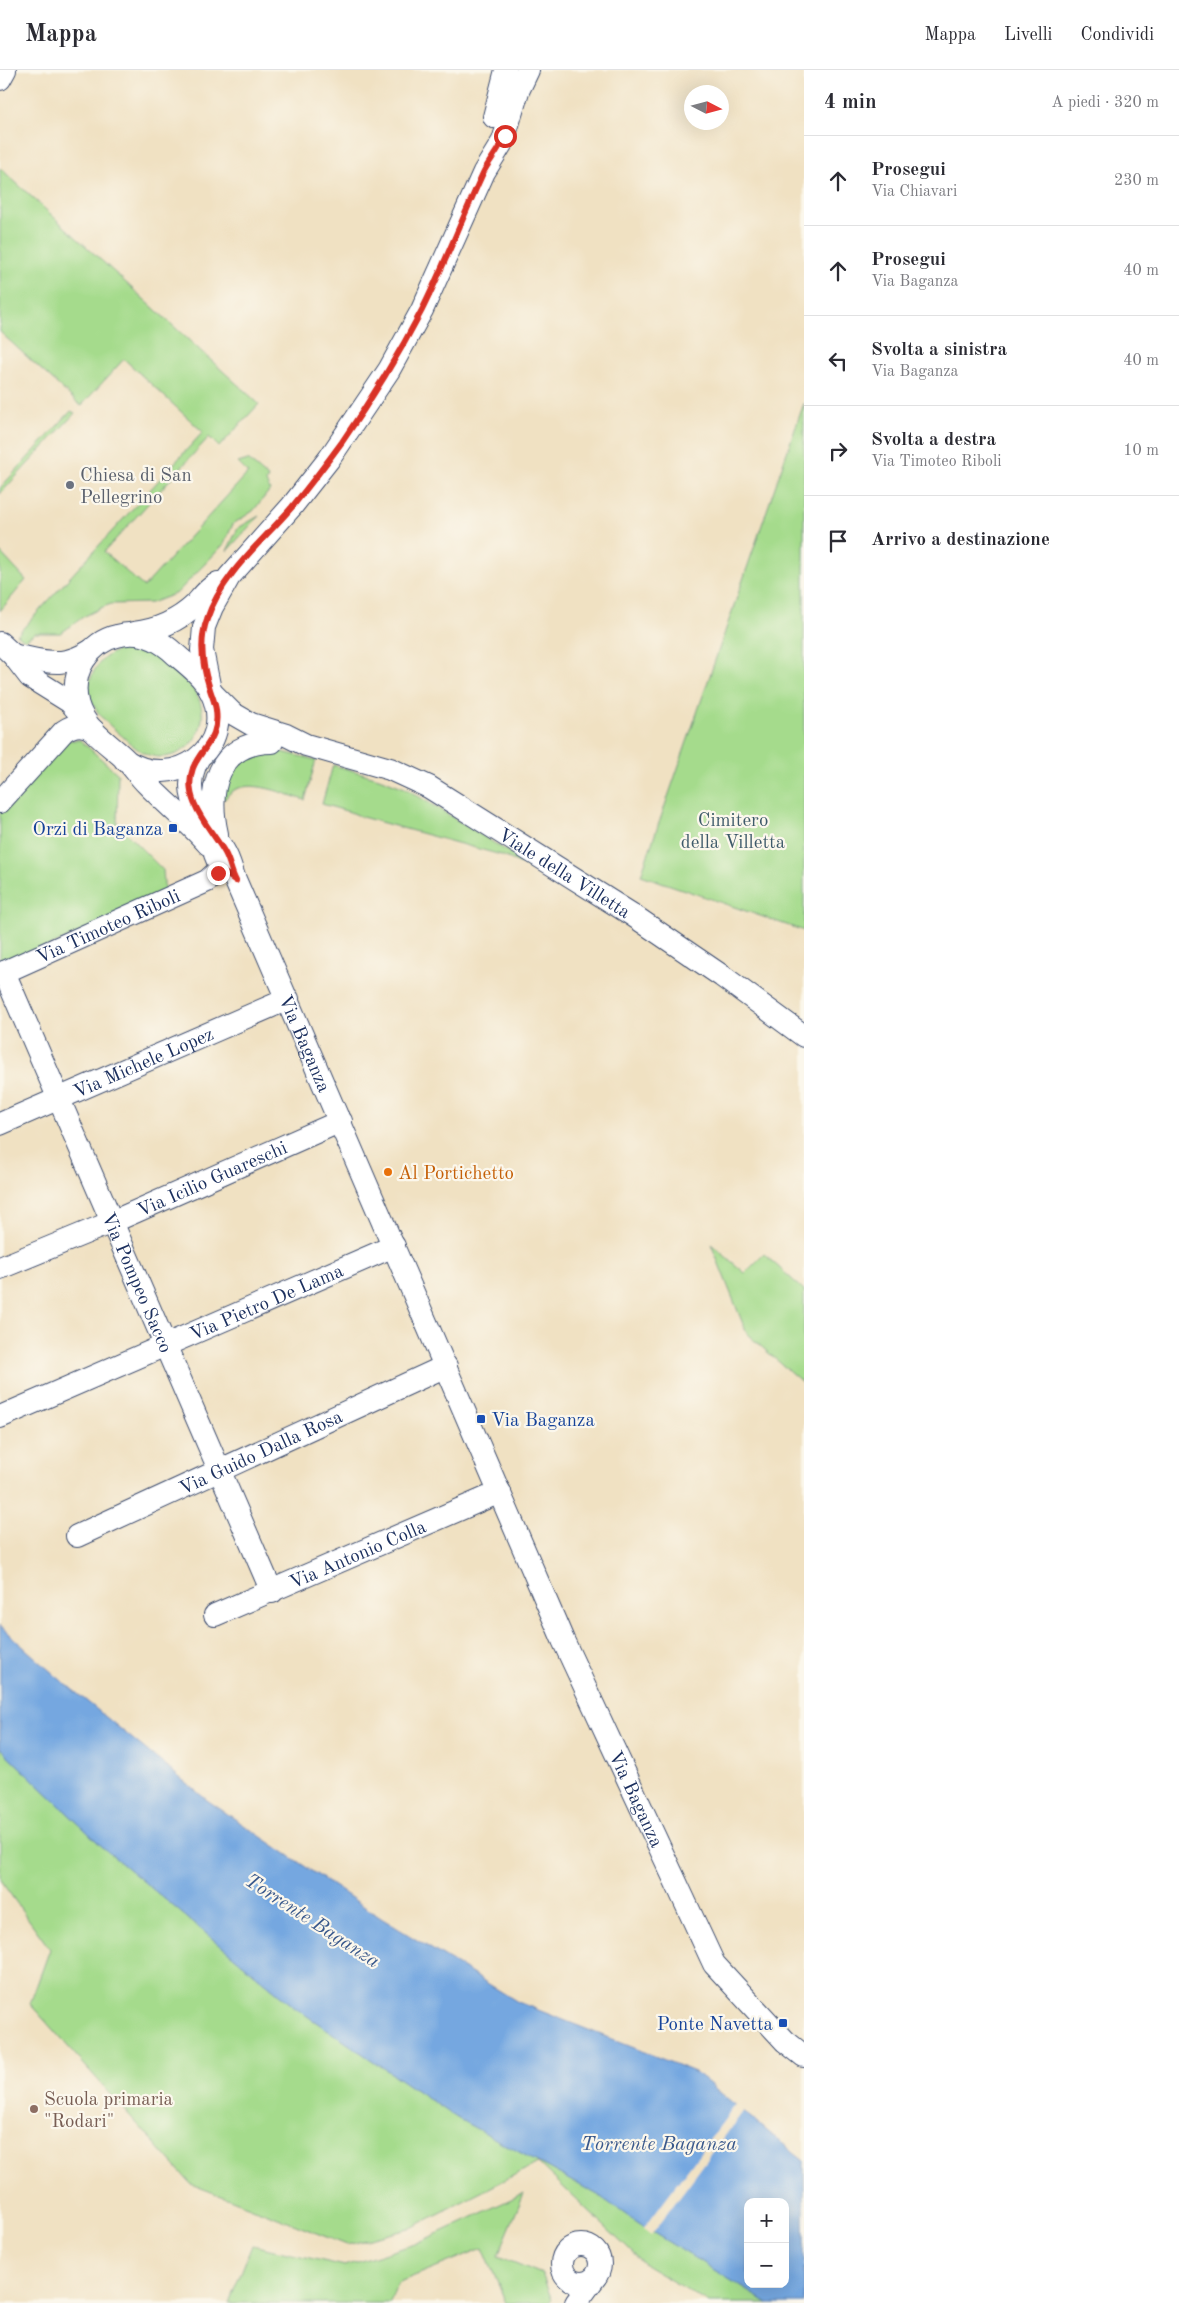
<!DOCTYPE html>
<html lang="it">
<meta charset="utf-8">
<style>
:root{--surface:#fff;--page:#f7f7f7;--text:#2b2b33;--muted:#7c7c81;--line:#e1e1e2}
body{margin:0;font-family:"Old Standard TT",serif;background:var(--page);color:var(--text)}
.controls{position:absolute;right:15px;bottom:15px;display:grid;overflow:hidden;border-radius:10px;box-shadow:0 5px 20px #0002}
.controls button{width:45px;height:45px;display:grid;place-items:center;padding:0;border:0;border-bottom:1px solid var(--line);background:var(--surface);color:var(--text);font:25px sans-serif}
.compass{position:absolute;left:684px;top:15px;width:45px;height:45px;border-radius:50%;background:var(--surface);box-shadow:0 5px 20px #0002;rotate:96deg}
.stop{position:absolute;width:15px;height:15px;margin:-11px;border:4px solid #d93025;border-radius:50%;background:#fff}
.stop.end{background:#d93025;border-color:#fff;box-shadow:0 1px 5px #0008}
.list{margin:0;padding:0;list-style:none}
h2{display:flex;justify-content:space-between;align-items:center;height:65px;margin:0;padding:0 20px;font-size:21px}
h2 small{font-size:16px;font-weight:400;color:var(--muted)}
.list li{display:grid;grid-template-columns:32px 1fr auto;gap:15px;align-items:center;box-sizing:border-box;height:90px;padding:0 20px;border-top:1px solid var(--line)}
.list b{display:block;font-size:19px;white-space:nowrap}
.list p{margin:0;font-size:16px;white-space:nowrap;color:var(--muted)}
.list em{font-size:16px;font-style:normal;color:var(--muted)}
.icon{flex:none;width:28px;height:28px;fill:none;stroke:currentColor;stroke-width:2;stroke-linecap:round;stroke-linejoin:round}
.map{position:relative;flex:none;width:804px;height:2233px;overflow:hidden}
header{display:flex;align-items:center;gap:30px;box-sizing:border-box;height:70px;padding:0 25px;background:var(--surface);border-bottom:1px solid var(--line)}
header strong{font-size:24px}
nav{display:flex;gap:28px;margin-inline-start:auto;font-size:18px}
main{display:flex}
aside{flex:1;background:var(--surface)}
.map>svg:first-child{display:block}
.green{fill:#a5db8c;stroke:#608575}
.water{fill:#75a7e0;stroke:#486b9f;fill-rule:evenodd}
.pier{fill:#f0e1c2}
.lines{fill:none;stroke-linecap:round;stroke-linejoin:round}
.minor-casing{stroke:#3b4a6d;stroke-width:24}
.minor{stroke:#fff;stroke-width:22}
.route{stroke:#d93025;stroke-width:6}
.worship-dot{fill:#6b7280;stroke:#fbf7ec;stroke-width:2}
.transit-dot{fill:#1a4fb4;stroke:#fbf7ec;stroke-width:2}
.food-dot{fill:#e8710a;stroke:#fbf7ec;stroke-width:2}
.education-dot{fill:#8d6e63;stroke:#fbf7ec;stroke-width:2}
.labels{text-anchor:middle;stroke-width:4.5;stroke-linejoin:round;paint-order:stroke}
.worship-label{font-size:19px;fill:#5b616d;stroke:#fbf7ec;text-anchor:start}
.park-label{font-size:19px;fill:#3e5a6a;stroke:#fbf7ec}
.transit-label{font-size:19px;fill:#164399;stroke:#fbf7ec;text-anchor:end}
.street-label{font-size:19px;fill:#1b2f5e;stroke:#fbf7ec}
.food-label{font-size:19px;fill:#c56008;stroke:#fbf7ec;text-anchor:start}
.education-label{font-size:19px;fill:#785e54;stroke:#fbf7ec;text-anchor:start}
.water-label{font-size:20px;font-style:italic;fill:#3a598c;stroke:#fbf7ec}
</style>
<header>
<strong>Mappa</strong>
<nav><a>Mappa</a><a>Livelli</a><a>Condividi</a></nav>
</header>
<main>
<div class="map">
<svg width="804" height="2233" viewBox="0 0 804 2233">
<rect width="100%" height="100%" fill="#fbf7ec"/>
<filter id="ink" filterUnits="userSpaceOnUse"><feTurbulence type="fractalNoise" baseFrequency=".02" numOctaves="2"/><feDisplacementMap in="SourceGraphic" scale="10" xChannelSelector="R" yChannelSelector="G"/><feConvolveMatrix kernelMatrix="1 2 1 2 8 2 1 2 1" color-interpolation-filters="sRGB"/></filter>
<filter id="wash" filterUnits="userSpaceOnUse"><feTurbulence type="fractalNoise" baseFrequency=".0096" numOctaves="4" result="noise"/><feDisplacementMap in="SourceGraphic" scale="20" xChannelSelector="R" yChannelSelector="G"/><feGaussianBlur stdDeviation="1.12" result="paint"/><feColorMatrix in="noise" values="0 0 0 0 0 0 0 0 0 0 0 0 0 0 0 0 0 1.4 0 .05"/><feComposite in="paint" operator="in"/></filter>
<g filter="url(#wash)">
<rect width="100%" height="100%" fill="#f0e1c2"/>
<!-- green -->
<path class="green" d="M 0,98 L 259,334 L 219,377 L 209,367 L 104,482 L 144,517 L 248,403 L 238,393 L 248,390 L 268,407 L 266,412 L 270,420 L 253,441 L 233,454 L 224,474 L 177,523 L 151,533 L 111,534 L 103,537 L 83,547 L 61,563 L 35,563 L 25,570 L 17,565 L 203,362 L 124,289 L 81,336 L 0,262 Z
M 804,333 L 804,861 L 641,805 Z
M 71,341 L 75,343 L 0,424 L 0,418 Z
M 259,446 L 227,481 L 238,458 Z
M 0,482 L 26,510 L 0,541 Z
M 131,578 C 137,579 144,579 150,582 C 162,588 191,613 197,625 C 212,652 193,685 163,687 C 145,688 133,676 121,665 C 99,647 76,624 98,595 C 106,584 118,579 131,578 Z
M 61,670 L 80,670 L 118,704 L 117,757 L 125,762 L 163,800 L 165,825 L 0,898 L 0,739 Z
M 274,680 L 316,690 L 305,730 C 283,724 241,703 225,729 L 220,728 L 222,713 L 242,688 Z
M 333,695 L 379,708 L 405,718 L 546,805 L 501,785 L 362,747 L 353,743 L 322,734 Z
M 711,1174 L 745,1203 L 764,1184 L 804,1220 L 804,1314 L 747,1264 Z
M 0,1678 L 108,1782 L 297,1939 L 457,2048 L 598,2125 L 639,2154 L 768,2233 L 709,2233 L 645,2195 L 538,2093 L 409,2159 L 347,2175 L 191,2114 L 30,1934 L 50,1879 L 0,1810 Z
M 524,2123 L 498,2186 L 542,2204 L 552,2229 L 548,2233 L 506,2233 L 483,2178 L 397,2213 L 390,2233 L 229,2233 L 252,2175 L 345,2196 L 415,2174 Z"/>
<!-- water -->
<path class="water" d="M 0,1556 L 56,1606 L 207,1730 L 381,1848 L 518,1932 L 695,2002 L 804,2091 L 804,2233 L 768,2233 L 639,2154 L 598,2125 L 457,2048 L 297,1939 L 108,1782 L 0,1678 ZM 748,2132 L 785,2132 L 785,2214 L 748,2214 Z"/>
<!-- pier -->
<path class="pier" d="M 737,2033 L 745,2039 L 651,2165 L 643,2159 Z"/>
</g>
<g filter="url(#ink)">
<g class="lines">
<!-- minor casing -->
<g class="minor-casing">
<g id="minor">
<path d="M 0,9 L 5,0"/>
<path d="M 494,47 L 506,0"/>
<path d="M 134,563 C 158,560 178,551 195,535 C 202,527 208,518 218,513"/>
<path d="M 0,573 L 13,585 L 30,607 L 70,632 L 82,646"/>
<path d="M 13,585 C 18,587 23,587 28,588 C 55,594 68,595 92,580"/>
<path d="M 210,620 L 202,580 L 204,557 L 212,537 L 229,507 L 292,436 L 329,389 L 389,300 L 422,240 L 484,102 L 503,71 L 518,21 L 528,0"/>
<path id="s1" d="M 212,623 L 232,643 L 251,654 L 286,665 L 306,675 L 390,699 L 429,717 L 631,844 L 722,906 L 804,966"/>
<path id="s2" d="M 198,689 C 178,728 205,750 224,781 C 229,789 231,798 234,807 L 563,1570 L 714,1894 L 785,1971 L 804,1986"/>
<path d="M 125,690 C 174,723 238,677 211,622 C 203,606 188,595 175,584 C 159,569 140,559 117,566 C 103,569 92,578 84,590 C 73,607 73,630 83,647 C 93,665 112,676 126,690 C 133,697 139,706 146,713 C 166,734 189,752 208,774"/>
<path d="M 0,732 L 64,661 C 74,654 84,653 94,661"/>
<path d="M 217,764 C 207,720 217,672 272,672"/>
<path id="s3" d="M 4,902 L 272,1522"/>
<path id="s4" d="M 0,904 L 207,811 L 219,800 L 219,794 L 215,784"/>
<path id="s5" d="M 0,1054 L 288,929"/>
<path id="s6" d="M 0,1198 L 112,1152 L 341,1051"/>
<path id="s7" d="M 0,1347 L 394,1176"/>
<path id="s8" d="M 77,1466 L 446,1296"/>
<path id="s9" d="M 215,1545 L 500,1422"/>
<circle cx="581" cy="2194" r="19"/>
<path d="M 576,2233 L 596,2206"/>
</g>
</g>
<!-- minor -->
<use href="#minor" class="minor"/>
</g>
</g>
<g class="lines" filter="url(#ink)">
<!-- route -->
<path class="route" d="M 218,803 L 213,808 L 226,804 L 236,811 C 231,802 230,792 225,783 C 211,758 181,731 193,698 C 202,676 220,670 216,640 C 215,632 211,624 209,616 C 202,594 199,571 207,549 C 222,504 262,472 292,437 C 309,416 326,394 342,372 C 371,330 398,286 422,240 C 444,196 462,149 483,103 C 489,91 499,80 505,66"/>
</g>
<!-- markers -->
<circle class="worship-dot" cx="70" cy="415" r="5"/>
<g class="transit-dot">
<rect x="168" y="753" width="10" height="10" rx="2.5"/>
<rect x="476" y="1344" width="10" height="10" rx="2.5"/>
<rect x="778" y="1948" width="10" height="10" rx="2.5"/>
</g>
<circle class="food-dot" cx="388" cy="1102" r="5"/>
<circle class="education-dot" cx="34" cy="2039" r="5"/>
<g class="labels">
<!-- worship labels -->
<g class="worship-label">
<text x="80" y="411">Chiesa di San<tspan x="80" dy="22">Pellegrino</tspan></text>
</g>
<!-- park labels -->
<g class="park-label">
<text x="733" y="756">Cimitero<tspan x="733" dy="22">della Villetta</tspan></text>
</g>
<!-- transit labels -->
<g class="transit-label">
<text x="163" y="765">Orzi di Baganza</text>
<text x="491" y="1356" text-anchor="start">Via Baganza</text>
<text x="773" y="1960">Ponte Navetta</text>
</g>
<!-- street labels -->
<g class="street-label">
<text dy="7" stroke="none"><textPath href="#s1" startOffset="400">Viale della Villetta</textPath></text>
<text dy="7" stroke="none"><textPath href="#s4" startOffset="118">Via Timoteo Riboli</textPath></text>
<text dy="7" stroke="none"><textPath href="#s2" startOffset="311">Via Baganza</textPath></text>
<text dy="7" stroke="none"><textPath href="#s5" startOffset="156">Via Michele Lopez</textPath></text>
<text dy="7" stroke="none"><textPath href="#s6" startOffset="230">Via Icilio Guareschi</textPath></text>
<text dy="7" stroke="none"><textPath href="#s3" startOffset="338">Via Pompeo Sacco</textPath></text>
<text dy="7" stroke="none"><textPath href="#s7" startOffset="290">Via Pietro De Lama</textPath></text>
<text dy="7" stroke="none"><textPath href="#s8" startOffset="202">Via Guido Dalla Rosa</textPath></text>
<text dy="7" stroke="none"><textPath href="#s9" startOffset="155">Via Antonio Colla</textPath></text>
<text dy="7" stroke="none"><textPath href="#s2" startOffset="1136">Via Baganza</textPath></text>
</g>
<!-- food labels -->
<g class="food-label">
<text x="398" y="1109">Al Portichetto</text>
</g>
<!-- education labels -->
<g class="education-label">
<text x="44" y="2035">Scuola primaria<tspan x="44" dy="22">"Rodari"</tspan></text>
</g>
<!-- water labels -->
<g class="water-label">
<text transform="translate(313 1850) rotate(33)" y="7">Torrente Baganza</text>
<text x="659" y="2080">Torrente Baganza</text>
</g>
</g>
</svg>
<div class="controls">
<button>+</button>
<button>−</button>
</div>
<svg class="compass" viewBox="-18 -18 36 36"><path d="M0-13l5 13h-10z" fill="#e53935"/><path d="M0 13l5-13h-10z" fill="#7c7c81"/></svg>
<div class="stop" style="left:505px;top:66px"></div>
<div class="stop end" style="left:218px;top:803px"></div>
</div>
<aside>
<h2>4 min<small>A piedi · 320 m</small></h2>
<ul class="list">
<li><svg class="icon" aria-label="ahead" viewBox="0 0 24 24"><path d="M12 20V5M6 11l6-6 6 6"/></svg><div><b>Prosegui</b><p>Via Chiavari</p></div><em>230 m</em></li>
<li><svg class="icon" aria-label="ahead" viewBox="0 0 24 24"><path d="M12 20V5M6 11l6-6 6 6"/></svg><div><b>Prosegui</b><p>Via Baganza</p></div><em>40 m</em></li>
<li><svg class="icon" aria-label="left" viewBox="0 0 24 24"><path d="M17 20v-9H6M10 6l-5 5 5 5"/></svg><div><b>Svolta a sinistra</b><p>Via Baganza</p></div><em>40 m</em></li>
<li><svg class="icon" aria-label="right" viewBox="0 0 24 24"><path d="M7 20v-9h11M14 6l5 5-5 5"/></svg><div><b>Svolta a destra</b><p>Via Timoteo Riboli</p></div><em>10 m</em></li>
<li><svg class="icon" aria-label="arrive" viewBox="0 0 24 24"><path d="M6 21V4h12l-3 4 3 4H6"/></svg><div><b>Arrivo a destinazione</b></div></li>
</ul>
</aside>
</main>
